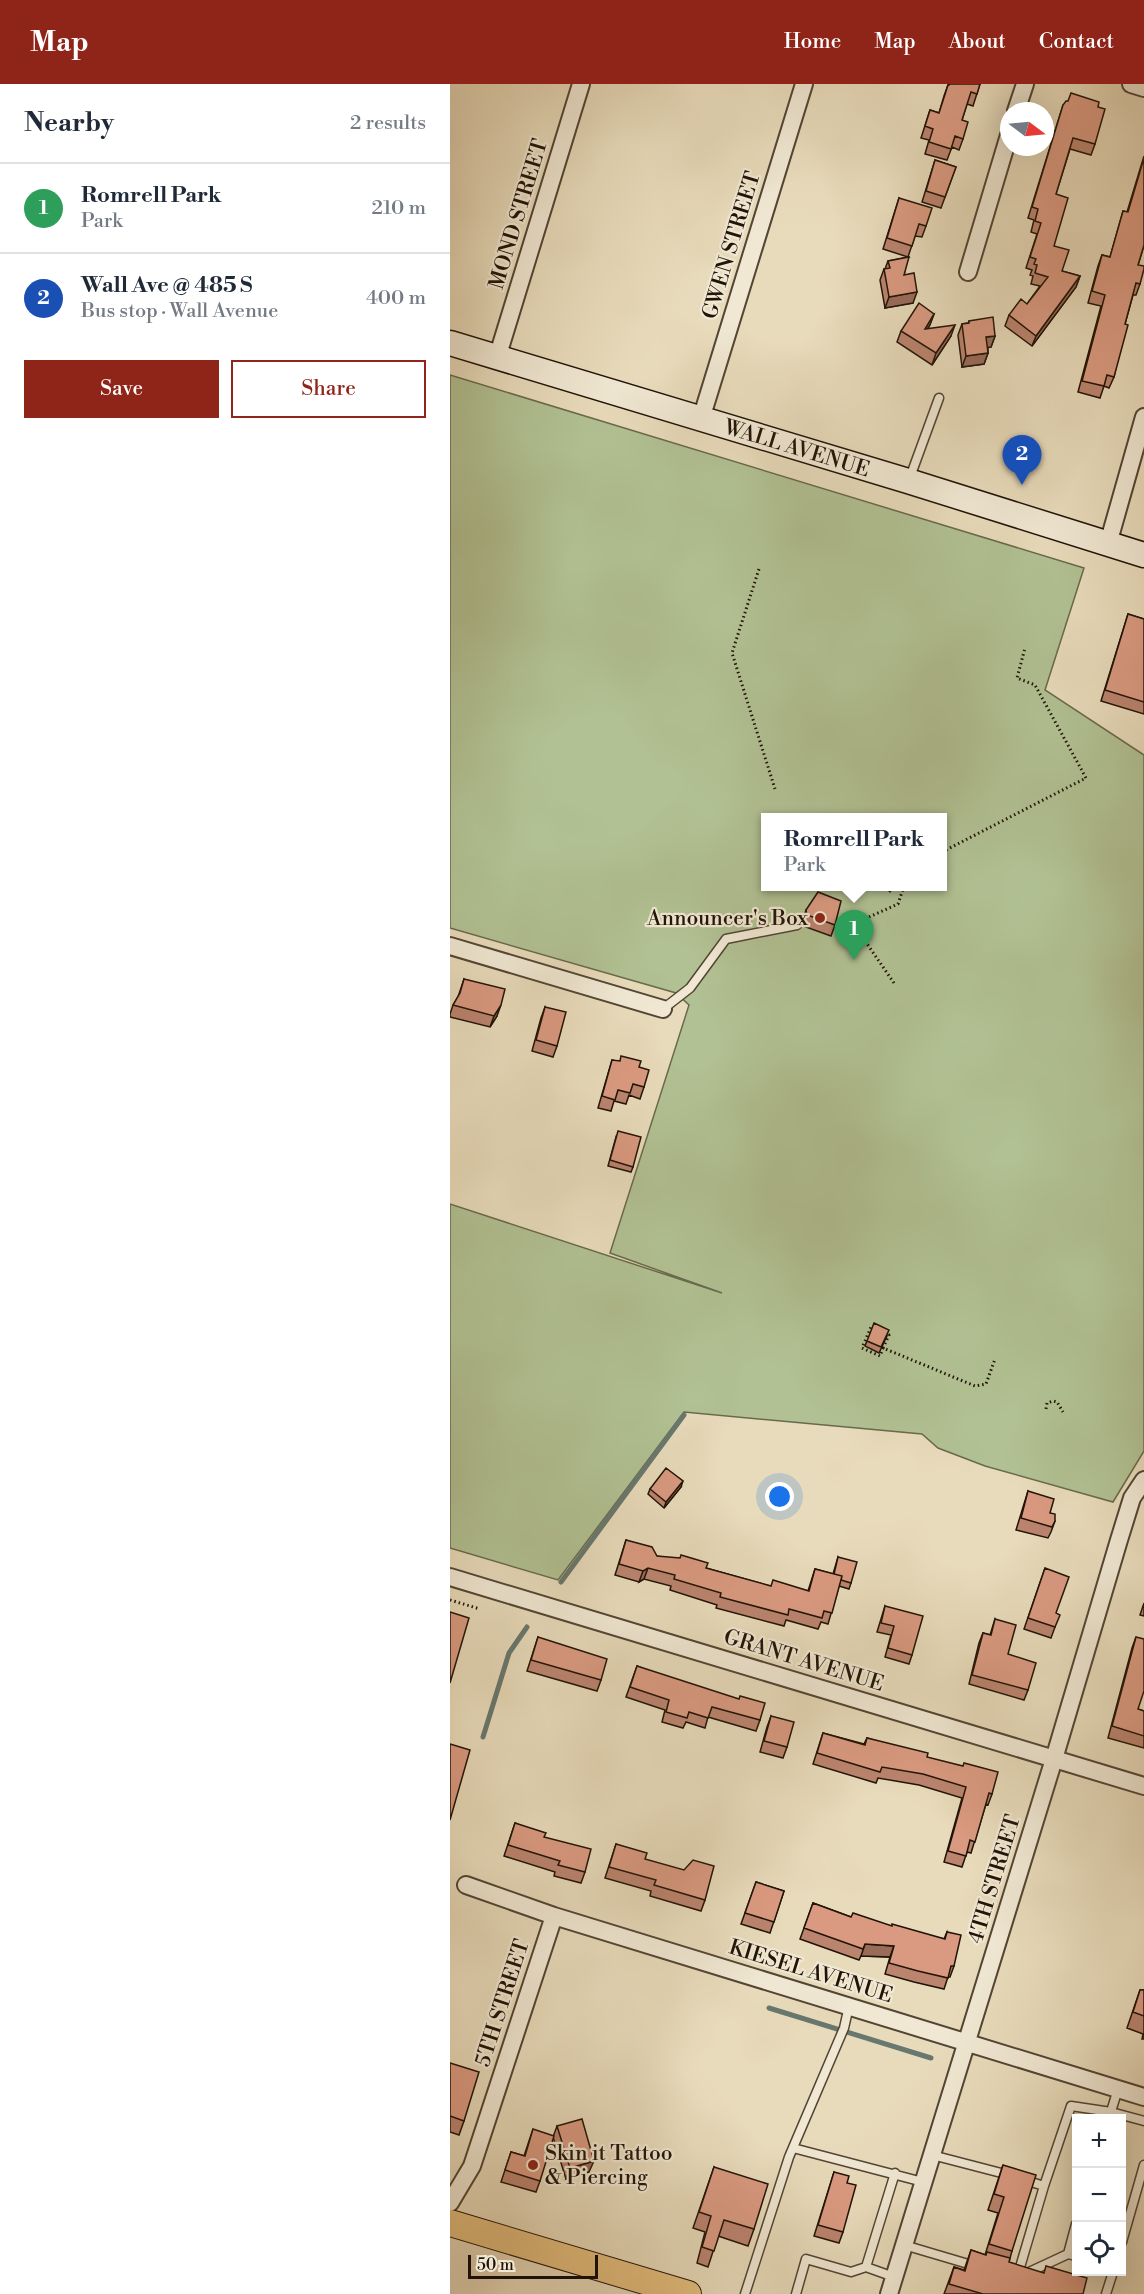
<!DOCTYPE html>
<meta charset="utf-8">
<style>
:root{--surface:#fff;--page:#f2f2f3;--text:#1f2937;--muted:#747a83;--line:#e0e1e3;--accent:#8f2418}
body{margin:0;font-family:"Libre Bodoni",serif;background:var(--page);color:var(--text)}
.controls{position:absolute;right:18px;bottom:18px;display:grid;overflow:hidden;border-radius:0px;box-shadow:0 6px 24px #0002}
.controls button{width:54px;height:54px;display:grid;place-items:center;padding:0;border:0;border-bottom:2px solid var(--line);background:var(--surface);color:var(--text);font:30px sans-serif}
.compass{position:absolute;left:550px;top:18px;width:54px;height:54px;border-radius:50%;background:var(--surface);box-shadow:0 6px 24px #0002;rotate:106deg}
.scale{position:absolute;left:18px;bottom:15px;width:130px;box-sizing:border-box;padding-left:6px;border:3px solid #211307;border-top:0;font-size:16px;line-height:21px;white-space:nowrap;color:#211307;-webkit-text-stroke:4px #f0e8d3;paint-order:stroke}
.you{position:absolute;left:330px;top:1413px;width:21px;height:21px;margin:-15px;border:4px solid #fff;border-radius:50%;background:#1a73e8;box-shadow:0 0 0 9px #1a73e833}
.badge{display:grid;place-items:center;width:39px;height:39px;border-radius:50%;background:var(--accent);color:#fff;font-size:20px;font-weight:700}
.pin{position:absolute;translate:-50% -50px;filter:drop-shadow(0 2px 3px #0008)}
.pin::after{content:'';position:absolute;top:32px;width:21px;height:18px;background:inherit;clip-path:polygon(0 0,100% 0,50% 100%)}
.popup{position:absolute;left:311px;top:729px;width:186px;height:78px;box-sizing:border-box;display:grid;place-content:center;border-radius:0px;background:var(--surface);filter:drop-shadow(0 2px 4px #0005);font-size:20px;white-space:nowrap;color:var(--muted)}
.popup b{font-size:22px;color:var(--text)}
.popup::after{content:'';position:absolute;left:50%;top:100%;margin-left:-12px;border:12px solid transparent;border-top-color:var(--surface)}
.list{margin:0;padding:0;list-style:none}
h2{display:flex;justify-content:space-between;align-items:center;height:78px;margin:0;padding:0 24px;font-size:26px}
h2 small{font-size:20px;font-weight:400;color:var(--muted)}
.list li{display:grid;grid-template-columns:39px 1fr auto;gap:18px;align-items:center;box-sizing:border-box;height:90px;padding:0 24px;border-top:2px solid var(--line)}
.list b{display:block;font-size:22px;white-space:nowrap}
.list p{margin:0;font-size:20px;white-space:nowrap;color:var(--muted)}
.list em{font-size:20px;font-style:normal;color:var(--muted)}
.actions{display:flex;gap:12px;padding:18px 24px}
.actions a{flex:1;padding:14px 0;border:2px solid var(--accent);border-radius:0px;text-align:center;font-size:21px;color:var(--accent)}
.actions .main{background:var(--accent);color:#fff}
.icon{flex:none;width:33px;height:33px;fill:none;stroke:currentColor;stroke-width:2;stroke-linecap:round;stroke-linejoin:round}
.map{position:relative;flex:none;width:694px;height:2210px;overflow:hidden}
header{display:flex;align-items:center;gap:36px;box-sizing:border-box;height:84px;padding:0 30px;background:var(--accent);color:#fff}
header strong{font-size:28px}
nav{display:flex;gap:33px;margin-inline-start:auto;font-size:21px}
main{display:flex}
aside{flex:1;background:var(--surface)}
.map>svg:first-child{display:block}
.green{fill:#b1c193;stroke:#696a4d;stroke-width:1.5;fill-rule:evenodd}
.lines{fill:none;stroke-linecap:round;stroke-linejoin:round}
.stream{stroke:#68786e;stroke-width:5}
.lane-casing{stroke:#534534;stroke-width:11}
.street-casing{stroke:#534534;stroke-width:20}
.secondary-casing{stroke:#211307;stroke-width:27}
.primary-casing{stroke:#211307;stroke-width:28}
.path{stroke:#211307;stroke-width:3;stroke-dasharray:1.5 3;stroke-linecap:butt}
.lane{stroke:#f0e8d3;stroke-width:8}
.street{stroke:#f0e8d3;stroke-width:16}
.secondary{stroke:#f0e8d3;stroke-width:24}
.primary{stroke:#e4be7e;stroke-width:26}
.wall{fill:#bb846f;stroke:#211307;stroke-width:1.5}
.shaded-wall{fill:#996c5a;stroke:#211307;stroke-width:1.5}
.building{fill:#da9a81;stroke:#211307;stroke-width:1.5}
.poi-dot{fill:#8f2418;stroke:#f0e8d3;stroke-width:2}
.labels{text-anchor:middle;stroke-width:4.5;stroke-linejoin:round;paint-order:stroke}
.street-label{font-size:21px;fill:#211307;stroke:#f0e8d3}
.poi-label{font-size:21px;fill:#211307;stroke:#f0e8d3;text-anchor:end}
</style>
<header>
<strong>Map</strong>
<nav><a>Home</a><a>Map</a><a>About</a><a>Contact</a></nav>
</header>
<main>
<aside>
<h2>Nearby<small>2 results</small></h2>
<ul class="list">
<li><span class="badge" style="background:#2e9e5b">1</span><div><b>Romrell Park</b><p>Park</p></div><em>210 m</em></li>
<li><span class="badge" style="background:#1a4fb4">2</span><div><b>Wall Ave @ 485 S</b><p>Bus stop · Wall Avenue</p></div><em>400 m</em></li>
</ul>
<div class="actions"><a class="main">Save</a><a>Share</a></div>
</aside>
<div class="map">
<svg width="694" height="2210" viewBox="0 0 694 2210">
<rect width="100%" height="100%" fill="#e8dbbb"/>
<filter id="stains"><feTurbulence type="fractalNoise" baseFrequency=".00333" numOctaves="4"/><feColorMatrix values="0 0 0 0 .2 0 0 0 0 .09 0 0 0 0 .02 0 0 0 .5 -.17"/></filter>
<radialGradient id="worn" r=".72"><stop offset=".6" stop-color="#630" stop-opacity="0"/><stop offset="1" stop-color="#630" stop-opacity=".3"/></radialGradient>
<!-- green -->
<path class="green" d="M 0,291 L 634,484 L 595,606 L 694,671 L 694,1367 L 663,1418 L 535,1382 L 488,1364 L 472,1350 L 234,1328 L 108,1496 L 0,1464 L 0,1120 L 272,1209 L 160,1169 L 239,921 L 226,909 L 0,844 ZM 316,734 L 492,734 L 492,802 L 316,802 Z"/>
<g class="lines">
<!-- stream -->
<path class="stream" d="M 111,1498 L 234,1331
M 33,1653 L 59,1569 L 77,1543
M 319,1924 L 481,1974"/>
<!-- lane casing -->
<g class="lane-casing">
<path id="lane" d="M 459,396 L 489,314
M 213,925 L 240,904 L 276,855 L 347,841
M 659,2034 L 668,2005
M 343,2064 L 473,2098
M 482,2071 L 559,2091
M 594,2102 L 621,2022 L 661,2028 L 694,2037
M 672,2158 L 694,2081
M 454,2161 L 525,2182
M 618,2170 L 626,2140
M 416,2183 L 445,2089
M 568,2190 L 594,2102 L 575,2096
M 575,2190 L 618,2170 L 626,2172
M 295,2210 L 339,2073 L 394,1944 L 399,1922
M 346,2210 L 356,2175 L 401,2188 L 416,2183 L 444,2193
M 656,2210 L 663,2188"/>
</g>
<!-- street casing -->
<g class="street-casing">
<path id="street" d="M 681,0 L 694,4
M 566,27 L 575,0
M 518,188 L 559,51
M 47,274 L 131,0
M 251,335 L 354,0
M 658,460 L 694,333
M 0,862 L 213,925
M 0,1493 L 694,1702
M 16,1801 L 104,1832 L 694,2013
M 0,2119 L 22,2082 L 104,1832
M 439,2210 L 604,1675 L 669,1456 L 682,1414 L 694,1396"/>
</g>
<!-- secondary casing -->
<g class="secondary-casing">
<path id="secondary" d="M 0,259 L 458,397 L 694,471"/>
</g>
<!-- primary casing -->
<g class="primary-casing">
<path id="primary" d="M 0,2139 L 238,2210"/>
</g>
<!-- path -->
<path class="path" d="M 309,485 L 282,569 L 325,705
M 492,768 L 636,694 L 585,601 L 567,594 L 575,564
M 492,785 L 493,787
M 438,802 L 440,807 L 449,802
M 392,838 L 416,845
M 444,899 L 413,854 L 419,833 L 448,820 L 454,802
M 425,1244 L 421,1243 L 412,1264 L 430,1272 L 433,1264 L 525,1302 L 536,1300 L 545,1275
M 433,1264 L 439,1251 L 434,1248
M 596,1325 L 597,1319 L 603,1317 L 607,1318 L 613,1328
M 0,1516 L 30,1525"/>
<!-- lane -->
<use href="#lane" class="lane"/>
<!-- street -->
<use href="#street" class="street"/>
<!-- secondary -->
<use href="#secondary" class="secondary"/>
<!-- primary -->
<use href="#primary" class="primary"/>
</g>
<!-- wall -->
<path class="wall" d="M 499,0 L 530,0 L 523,22 L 517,20 L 512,36 L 513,55 L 509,66 L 502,63 L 497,76 L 475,70 L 479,56 L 471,54 L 480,26 L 489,29 L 494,12 L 498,1 Z
M 613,21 L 648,23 L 645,60 L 641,71 L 620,65 L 606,110 L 604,162 L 612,187 L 630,192 L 626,203 L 582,262 L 555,242 L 559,231 L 577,220 L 590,202 L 581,200 L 583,192 L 580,191 L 582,186 L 576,184 L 587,150 L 581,148 L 584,136 L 578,134 Z
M 694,72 L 694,162 L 688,181 L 690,200 L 686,211 L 683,211 L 675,240 L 664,293 L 659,304 L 654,302 L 650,314 L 628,308 L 651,222 L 638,219 L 648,182 L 652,171 L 660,173 L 673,127 L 677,128 Z
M 485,76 L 506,83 L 491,124 L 472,118 Z
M 449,114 L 476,142 L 472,153 L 465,152 L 458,173 L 454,191 L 463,219 L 435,224 L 430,196 L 434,185 L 435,185 L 438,177 L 458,173 L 433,165 Z
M 484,230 L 478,245 L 501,252 L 482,281 L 447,258 L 451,247 Z
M 519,237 L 545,252 L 541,263 L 538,263 L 538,269 L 534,280 L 512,283 L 508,251 L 512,240 L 518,239 Z
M 678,530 L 694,535 L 694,630 L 651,617 Z
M 356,826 L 385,841 L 381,852 L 353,842 L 352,838 Z
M 14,895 L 47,932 L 40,943 L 0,933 L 0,930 L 3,921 L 8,913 Z
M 95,923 L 107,962 L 103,973 L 82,967 L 91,934 Z
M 162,976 L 189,983 L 194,1003 L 190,1015 L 179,1011 L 176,1020 L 164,1017 L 161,1027 L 148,1024 Z
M 166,1053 L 183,1083 L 181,1088 L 158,1082 Z
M 437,1252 L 429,1269 L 415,1262 L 417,1257 Z
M 231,1403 L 214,1424 L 198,1410 L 200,1405 Z
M 578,1407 L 600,1429 L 605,1437 L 601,1448 L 598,1454 L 566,1446 Z
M 176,1456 L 207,1472 L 256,1484 L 320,1502 L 358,1507 L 365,1485 L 383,1490 L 388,1473 L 401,1499 L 399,1505 L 389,1502 L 378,1540 L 371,1538 L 368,1545 L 336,1536 L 334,1542 L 266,1524 L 267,1521 L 220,1506 L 221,1502 L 194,1495 L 189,1498 L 165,1491 Z
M 595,1484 L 605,1543 L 601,1554 L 574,1545 Z
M 694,1519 L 694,1532 L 690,1531 Z
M 435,1522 L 462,1571 L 459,1580 L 435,1573 L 441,1551 L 427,1548 Z
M 545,1535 L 558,1570 L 578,1606 L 574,1616 L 519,1600 L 529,1559 L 533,1549 L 540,1551 Z
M 88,1553 L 151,1596 L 147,1607 L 77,1587 Z
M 686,1553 L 688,1625 L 694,1627 L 694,1664 L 658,1654 L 682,1564 Z
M 187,1582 L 310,1636 L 306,1647 L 258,1633 L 255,1644 L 236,1638 L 233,1644 L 212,1638 L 215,1626 L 176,1613 Z
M 321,1632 L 337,1663 L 333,1674 L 310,1668 L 317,1643 Z
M 373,1649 L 414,1660 L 417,1654 L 477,1673 L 542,1710 L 538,1721 L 536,1720 L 521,1769 L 517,1768 L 512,1783 L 494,1778 L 512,1714 L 469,1701 L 428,1694 L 426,1699 L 363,1680 Z
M 65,1739 L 94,1753 L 135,1788 L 131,1799 L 104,1792 L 105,1788 L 54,1772 Z
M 166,1760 L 195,1775 L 255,1816 L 251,1827 L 200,1812 L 201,1807 L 155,1794 Z
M 306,1798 L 334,1807 L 320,1849 L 291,1840 Z
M 363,1819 L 401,1833 L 494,1855 L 497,1848 L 504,1882 L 500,1893 L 498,1893 L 494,1905 L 464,1898 L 435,1890 L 440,1873 L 411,1872 L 409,1876 L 350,1855 Z
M 690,1906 L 694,1906 L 694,1955 L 692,1955 L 693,1950 L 677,1944 Z
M 0,1979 L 14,2037 L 9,2051 L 0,2048 Z
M 107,2042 L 139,2088 L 116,2095 L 103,2053 Z
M 83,2045 L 90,2097 L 86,2108 L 51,2098 L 61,2068 L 74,2072 Z
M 553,2081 L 562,2167 L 559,2178 L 633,2210 L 494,2210 L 504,2183 L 514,2186 L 521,2166 L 535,2171 L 548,2129 L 538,2126 Z
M 264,2083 L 304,2145 L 298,2162 L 268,2152 L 258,2183 L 247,2179 L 255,2148 L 243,2144 Z
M 384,2088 L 397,2099 L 393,2148 L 389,2159 L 364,2152 Z"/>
<!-- shaded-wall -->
<path class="shaded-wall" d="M 630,192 L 626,203 L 582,262 L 586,252 Z
M 467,208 L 463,219 L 435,224 L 439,213 Z
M 484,230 L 480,241 L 471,256 L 475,245 Z
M 505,241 L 501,252 L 482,281 L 486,269 Z
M 545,252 L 541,263 L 532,264 L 536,253 Z
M 538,269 L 534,280 L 512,283 L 516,272 Z
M 51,921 L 47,932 L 40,943 L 44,932 Z
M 233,1397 L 231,1403 L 214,1424 L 216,1418 Z
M 198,1484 L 194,1495 L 189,1498 L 193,1487 Z
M 415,1860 L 444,1862 L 440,1873 L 411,1872 Z
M 144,2077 L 139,2088 L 116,2095 L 120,2084 Z"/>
<!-- building -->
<path class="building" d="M 500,0 L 530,0 L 527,10 L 521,8 L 512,36 L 518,38 L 513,55 L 505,52 L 501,65 L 479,58 L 483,45 L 475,42 L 480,26 L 489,29 L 498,1 L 499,1 Z
M 621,9 L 649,18 L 648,23 L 655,25 L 645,60 L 623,54 L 606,110 L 618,114 L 604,162 L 619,166 L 612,187 L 630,192 L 586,252 L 559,231 L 571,215 L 577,220 L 598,193 L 585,189 L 587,181 L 584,180 L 586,175 L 580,173 L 591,139 L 585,137 L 588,125 L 582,123 L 613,21 L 616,17 L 618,17 Z
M 694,74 L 694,161 L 688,181 L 694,182 L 694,185 L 690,200 L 686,199 L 675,240 L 678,241 L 664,293 L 657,291 L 654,302 L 632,297 L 655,211 L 642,207 L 652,171 L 660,173 L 673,127 L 678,128 Z
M 485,76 L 506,83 L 495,113 L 476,107 Z
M 449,114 L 482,124 L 476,142 L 469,140 L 462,162 L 437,154 Z
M 459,173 L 454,191 L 464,189 L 467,208 L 439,213 L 434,185 L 440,184 L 438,177 Z
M 469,219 L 484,230 L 475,245 L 505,241 L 486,269 L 451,247 Z
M 543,233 L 545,252 L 536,253 L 538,269 L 516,272 L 512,240 L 519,239 L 519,237 Z
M 678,530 L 694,535 L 694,618 L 655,606 Z
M 368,808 L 391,817 L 385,841 L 357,831 L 356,826 Z
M 14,895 L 55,905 L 51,921 L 44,932 L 3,921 L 10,909 Z
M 95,923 L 116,928 L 107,962 L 86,956 Z
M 171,972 L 191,977 L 189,983 L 199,986 L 194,1003 L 183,1000 L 180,1009 L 168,1006 L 165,1016 L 152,1012 L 162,976 L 170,977 Z
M 168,1047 L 191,1053 L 183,1083 L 160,1076 Z
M 424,1239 L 439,1246 L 431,1263 L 417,1257 Z
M 216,1384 L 233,1397 L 216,1418 L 200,1405 Z
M 578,1407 L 604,1415 L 600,1429 L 605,1430 L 605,1437 L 602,1443 L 571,1434 Z
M 176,1456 L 202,1463 L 207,1472 L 230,1474 L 231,1471 L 258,1479 L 256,1484 L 321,1502 L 323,1496 L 359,1507 L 365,1485 L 392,1492 L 382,1529 L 374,1527 L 372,1534 L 339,1525 L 338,1531 L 270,1513 L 271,1509 L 224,1495 L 225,1491 L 198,1484 L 193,1487 L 169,1480 Z
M 388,1473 L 407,1478 L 401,1499 L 391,1496 L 392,1492 L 384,1490 Z
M 595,1484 L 619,1493 L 606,1529 L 610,1531 L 605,1543 L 578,1534 Z
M 435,1522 L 473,1532 L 462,1571 L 438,1564 L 444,1542 L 431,1539 Z
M 0,1528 L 19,1534 L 0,1599 Z
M 545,1535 L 566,1541 L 558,1570 L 586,1579 L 578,1606 L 522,1591 L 533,1549 L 541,1551 Z
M 88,1553 L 157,1575 L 151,1596 L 81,1576 Z
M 686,1553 L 694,1555 L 694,1607 L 688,1625 L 694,1627 L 694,1652 L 662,1642 Z
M 187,1582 L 289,1615 L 290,1612 L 315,1619 L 310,1636 L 262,1623 L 258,1634 L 239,1628 L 237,1634 L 216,1628 L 219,1616 L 180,1603 Z
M 321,1632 L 344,1638 L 337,1663 L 314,1657 Z
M 373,1649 L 415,1661 L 417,1654 L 478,1669 L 477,1673 L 513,1682 L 514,1679 L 548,1688 L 542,1710 L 539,1709 L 525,1758 L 520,1756 L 516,1772 L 498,1767 L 516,1703 L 473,1690 L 432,1683 L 430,1688 L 367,1669 Z
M 0,1660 L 20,1666 L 0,1736 Z
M 65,1739 L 96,1749 L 94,1753 L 141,1765 L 135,1788 L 108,1781 L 110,1777 L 58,1761 Z
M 166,1760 L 197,1769 L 195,1775 L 234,1786 L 243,1776 L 264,1782 L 255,1816 L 204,1801 L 206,1796 L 159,1783 Z
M 306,1798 L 334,1807 L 324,1838 L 295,1829 Z
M 363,1819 L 401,1833 L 403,1829 L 442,1842 L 442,1840 L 495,1855 L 497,1848 L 511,1851 L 504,1882 L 501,1882 L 498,1894 L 468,1887 L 439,1879 L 444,1862 L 415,1860 L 413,1865 L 354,1844 Z
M 690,1906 L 694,1906 L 694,1932 L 683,1928 Z
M 0,1979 L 29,1988 L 14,2037 L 0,2032 Z
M 132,2035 L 144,2077 L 120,2084 L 107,2042 Z
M 83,2045 L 104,2052 L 90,2097 L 55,2086 L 61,2068 L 75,2072 Z
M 553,2081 L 586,2091 L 562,2167 L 539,2160 L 554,2113 L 544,2110 Z
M 264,2083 L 318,2100 L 304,2145 L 274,2136 L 264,2167 L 252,2163 L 261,2132 L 249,2128 Z
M 384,2088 L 399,2092 L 397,2099 L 406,2101 L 393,2148 L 368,2141 Z
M 521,2166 L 536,2171 L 537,2168 L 560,2174 L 559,2178 L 594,2189 L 596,2182 L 637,2194 L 633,2210 L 533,2210 L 499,2200 L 504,2183 L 515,2187 Z"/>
<!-- markers -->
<g class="poi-dot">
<circle cx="370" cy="834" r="6"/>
<circle cx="83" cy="2081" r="6"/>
</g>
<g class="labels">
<!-- street labels -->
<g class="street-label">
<text transform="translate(68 130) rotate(-73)" y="7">MOND STREET</text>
<text transform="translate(281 161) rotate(-73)" y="7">GWEN STREET</text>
<text transform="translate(347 364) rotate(17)" y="7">WALL AVENUE</text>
<text transform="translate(354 1576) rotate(17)" y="7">GRANT AVENUE</text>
<text transform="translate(544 1795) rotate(-73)" y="7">4TH STREET</text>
<text transform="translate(361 1887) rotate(17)" y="7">KIESEL AVENUE</text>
<text transform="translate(52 1919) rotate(-72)" y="7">5TH STREET</text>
</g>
<!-- poi labels -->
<g class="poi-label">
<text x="358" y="841">Announcer's Box</text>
<text x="95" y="2076" text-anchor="start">Skin it Tattoo<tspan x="95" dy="24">&amp; Piercing</tspan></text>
</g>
</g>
<rect width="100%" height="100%" filter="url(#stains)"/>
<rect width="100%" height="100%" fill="url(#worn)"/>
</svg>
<div class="controls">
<button>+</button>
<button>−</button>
<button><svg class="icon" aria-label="locate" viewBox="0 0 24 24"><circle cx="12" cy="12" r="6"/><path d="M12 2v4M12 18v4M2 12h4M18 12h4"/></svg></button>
</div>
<svg class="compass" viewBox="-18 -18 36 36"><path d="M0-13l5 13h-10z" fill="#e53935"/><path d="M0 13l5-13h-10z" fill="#747a83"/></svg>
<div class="scale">50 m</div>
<div class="you"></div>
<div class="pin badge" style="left:404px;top:876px;background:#2e9e5b">1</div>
<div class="popup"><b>Romrell Park</b>Park</div>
<div class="pin badge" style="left:572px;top:401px;background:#1a4fb4">2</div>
</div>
</main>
